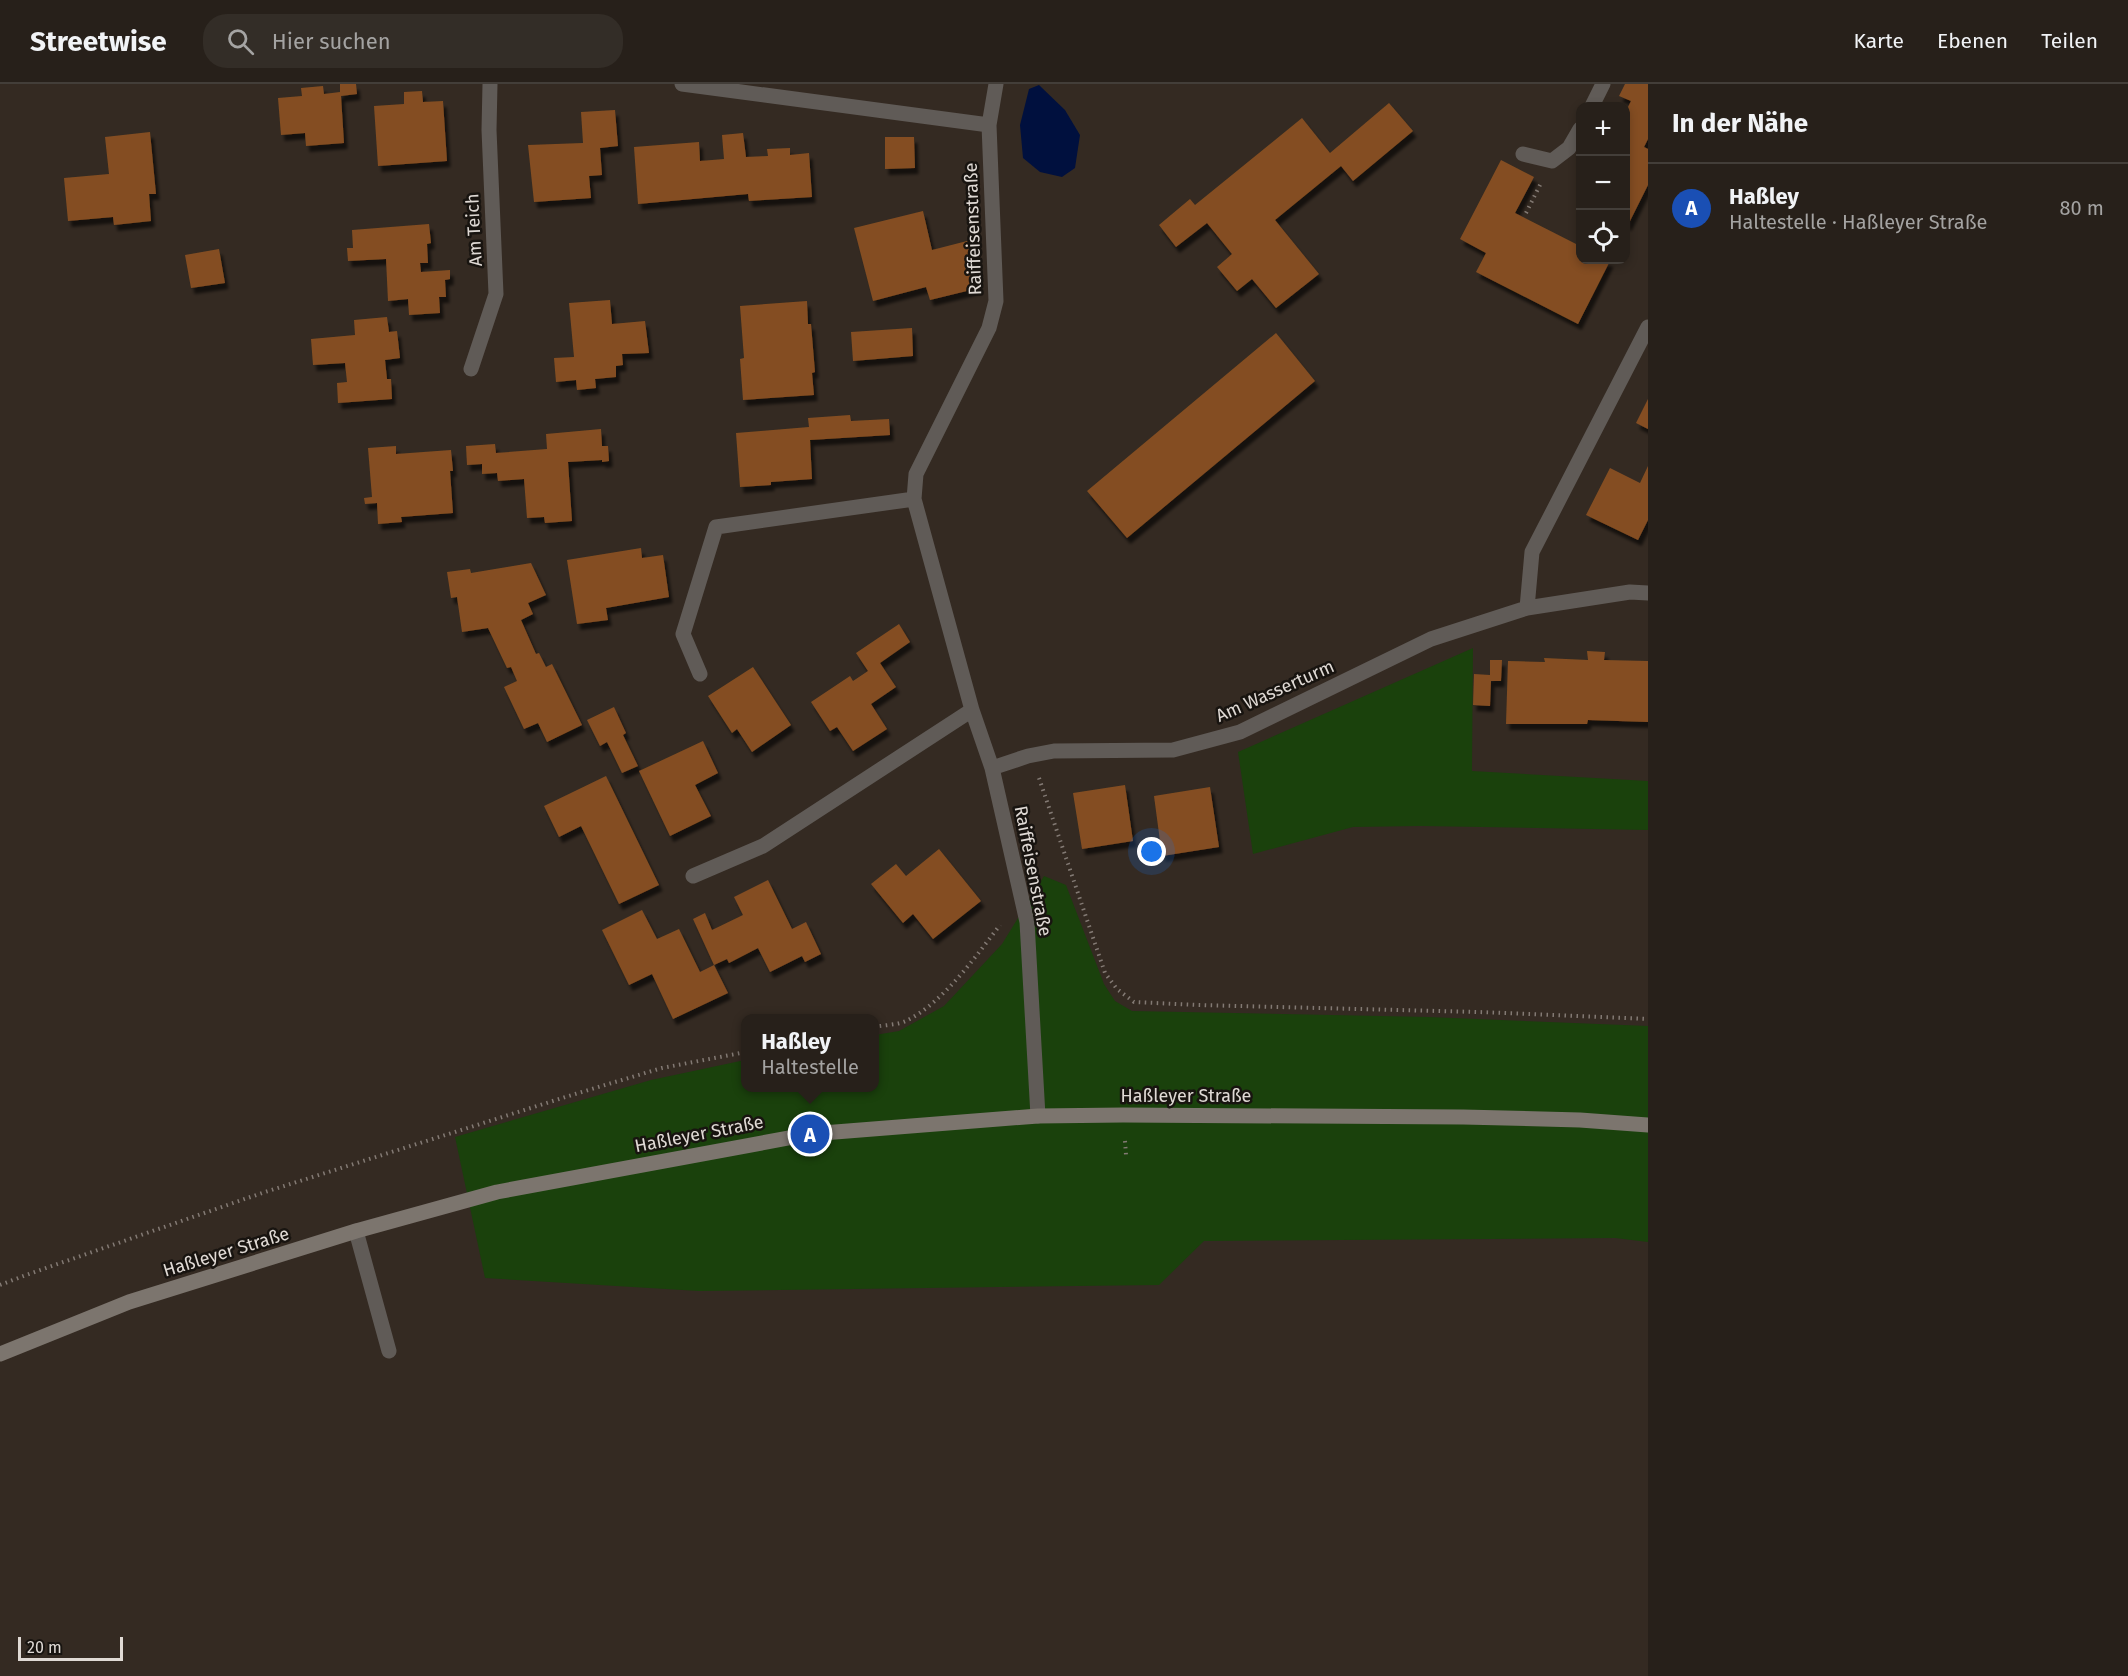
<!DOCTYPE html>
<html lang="de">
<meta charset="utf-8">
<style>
:root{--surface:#27201a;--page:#332d27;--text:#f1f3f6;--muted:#a4a3a2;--line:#433e39;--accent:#8c9099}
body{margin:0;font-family:"Fira Sans",sans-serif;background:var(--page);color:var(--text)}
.controls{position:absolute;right:18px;top:18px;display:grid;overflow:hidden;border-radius:12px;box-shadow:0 3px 9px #0003}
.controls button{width:54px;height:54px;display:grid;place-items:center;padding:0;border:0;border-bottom:2px solid var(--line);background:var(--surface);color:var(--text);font:30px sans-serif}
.scale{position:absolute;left:18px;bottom:15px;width:105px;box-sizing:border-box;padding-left:6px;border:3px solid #e0dad5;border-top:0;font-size:16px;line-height:21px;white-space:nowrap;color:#e0dad5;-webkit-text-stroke:4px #181410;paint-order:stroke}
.you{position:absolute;left:1152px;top:768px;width:21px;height:21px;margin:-15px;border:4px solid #fff;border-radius:50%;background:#1a73e8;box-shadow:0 0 0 9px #1a73e833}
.badge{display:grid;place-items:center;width:39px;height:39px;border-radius:50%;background:var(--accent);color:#fff;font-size:20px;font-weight:700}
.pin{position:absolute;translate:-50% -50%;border:3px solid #fff;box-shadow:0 2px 6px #0006}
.popup{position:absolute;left:741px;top:930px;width:138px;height:78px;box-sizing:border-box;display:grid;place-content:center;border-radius:12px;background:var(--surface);filter:drop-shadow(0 2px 4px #0005);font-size:20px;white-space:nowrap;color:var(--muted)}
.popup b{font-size:22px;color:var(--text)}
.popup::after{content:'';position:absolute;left:50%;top:100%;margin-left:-12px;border:12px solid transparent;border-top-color:var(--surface)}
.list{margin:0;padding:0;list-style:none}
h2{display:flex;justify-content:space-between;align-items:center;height:78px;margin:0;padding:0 24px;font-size:26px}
h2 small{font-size:20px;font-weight:400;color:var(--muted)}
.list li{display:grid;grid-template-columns:39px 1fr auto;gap:18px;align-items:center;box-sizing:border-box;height:90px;padding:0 24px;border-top:2px solid var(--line)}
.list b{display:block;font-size:22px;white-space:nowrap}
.list p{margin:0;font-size:20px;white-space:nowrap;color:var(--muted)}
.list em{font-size:20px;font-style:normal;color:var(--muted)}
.icon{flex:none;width:33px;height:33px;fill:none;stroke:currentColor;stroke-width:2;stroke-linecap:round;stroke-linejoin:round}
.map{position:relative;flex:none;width:1648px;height:1592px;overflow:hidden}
header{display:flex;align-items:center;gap:36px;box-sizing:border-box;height:84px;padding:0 30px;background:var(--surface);border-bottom:2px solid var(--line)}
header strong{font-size:28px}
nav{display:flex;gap:33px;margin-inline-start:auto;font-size:21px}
.search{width:420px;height:54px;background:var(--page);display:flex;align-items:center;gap:15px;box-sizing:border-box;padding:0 21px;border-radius:24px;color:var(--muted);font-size:22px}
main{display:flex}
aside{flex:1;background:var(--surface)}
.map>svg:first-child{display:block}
.green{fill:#1a410c}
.water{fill:#00103e}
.building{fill:#844e21;filter:url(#shadow)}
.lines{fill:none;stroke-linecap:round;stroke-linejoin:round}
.path{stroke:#837a74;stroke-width:4;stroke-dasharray:1.5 4.5;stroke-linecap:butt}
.service{stroke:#605b57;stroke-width:15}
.minor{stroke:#605b57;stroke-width:15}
.secondary{stroke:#7c756e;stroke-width:15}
.labels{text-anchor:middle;stroke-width:5;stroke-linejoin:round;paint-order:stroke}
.street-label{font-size:18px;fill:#e0dad5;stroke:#181410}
</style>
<header>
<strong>Streetwise</strong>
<div class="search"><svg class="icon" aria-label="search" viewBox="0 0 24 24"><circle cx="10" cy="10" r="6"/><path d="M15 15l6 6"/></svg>Hier suchen</div>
<nav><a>Karte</a><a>Ebenen</a><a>Teilen</a></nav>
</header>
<main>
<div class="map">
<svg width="1648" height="1592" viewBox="0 0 1648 1592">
<defs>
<filter id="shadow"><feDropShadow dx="3.5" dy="6" stdDeviation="1.5" flood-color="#0009"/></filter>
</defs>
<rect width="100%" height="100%" fill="#342a22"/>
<!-- green -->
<path class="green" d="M 1473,564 L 1472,687 L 1648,697 L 1648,746 L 1421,742 L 1353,743 L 1253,770 L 1238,668 Z
M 1044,792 L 1066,801 L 1104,900 L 1115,917 L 1132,927 L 1428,933 L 1648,942 L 1648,1158 L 1615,1154 L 1204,1157 L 1159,1201 L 699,1207 L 485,1194 L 455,1053 L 651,996 L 745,976 L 746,1004 L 874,1004 L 875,951 L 899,947 L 944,922 L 1002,860 Z"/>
<!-- water -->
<path class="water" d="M 1039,1 L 1065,26 L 1080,51 L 1075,84 L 1062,93 L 1040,88 L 1023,74 L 1020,41 L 1029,5 Z"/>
<!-- building -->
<path class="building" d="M 340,0 L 356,0 L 357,10 L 341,12 L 344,59 L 306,62 L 305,49 L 281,51 L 278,14 L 302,12 L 301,4 L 323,2 L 324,10 L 340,8 Z
M 1625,0 L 1648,0 L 1648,55 L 1644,63 L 1648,65 L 1648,101 L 1628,141 L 1626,140 L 1626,27 L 1631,17 L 1619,12 Z
M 422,7 L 423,18 L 443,17 L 447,77 L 378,82 L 374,22 L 404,20 L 404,8 Z
M 1389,19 L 1413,47 L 1353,97 L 1341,82 L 1275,136 L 1319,190 L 1276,224 L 1252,195 L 1237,207 L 1217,183 L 1232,170 L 1207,139 L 1176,163 L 1159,141 L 1190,115 L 1195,121 L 1302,34 L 1330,69 Z
M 615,26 L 618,62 L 600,64 L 602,91 L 589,92 L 591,114 L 534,118 L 528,61 L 583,59 L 581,28 Z
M 150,48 L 156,110 L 149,110 L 151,137 L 114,141 L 113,133 L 68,137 L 64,94 L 109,90 L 105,53 Z
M 743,49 L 746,73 L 768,72 L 767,65 L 790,64 L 790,71 L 809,69 L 812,113 L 749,117 L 748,110 L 638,120 L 634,63 L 699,58 L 700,77 L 724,75 L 722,51 Z
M 885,53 L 914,53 L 915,84 L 885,85 Z
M 1501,76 L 1534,93 L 1515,129 L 1580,162 L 1580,176 L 1606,176 L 1610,177 L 1578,240 L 1476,188 L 1486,169 L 1460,155 Z
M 923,127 L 932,166 L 967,157 L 979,204 L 930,216 L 926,203 L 873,217 L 854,144 Z
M 429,140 L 431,159 L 427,160 L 428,179 L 420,179 L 421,188 L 450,186 L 450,195 L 445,196 L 446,213 L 439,213 L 440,229 L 409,231 L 408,215 L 388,217 L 386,175 L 348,177 L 347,164 L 353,164 L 352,146 Z
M 219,165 L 225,199 L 191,204 L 185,171 Z
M 610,216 L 612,240 L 645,237 L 649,269 L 622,270 L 623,281 L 616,282 L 616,293 L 595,295 L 596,304 L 577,306 L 576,296 L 556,298 L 554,274 L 574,273 L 569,219 Z
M 807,217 L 808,240 L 811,240 L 815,288 L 812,289 L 814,311 L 743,316 L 740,275 L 744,274 L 740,222 Z
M 387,233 L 389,248 L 397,247 L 400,274 L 385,276 L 387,295 L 391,295 L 392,315 L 338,319 L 337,299 L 347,298 L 345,279 L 313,281 L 311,255 L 355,251 L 354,236 Z
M 912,244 L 913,272 L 853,277 L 851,248 Z
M 1276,249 L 1315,297 L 1127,454 L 1087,407 Z
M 1648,315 L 1648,345 L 1636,339 Z
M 850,331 L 851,337 L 889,335 L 890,351 L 810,356 L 812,395 L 771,398 L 771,401 L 740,403 L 736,349 L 809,343 L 808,334 Z
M 601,345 L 602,362 L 608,362 L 609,377 L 602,378 L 602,376 L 568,378 L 572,437 L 545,439 L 544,433 L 527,434 L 524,395 L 498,397 L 497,389 L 482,390 L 482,380 L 467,381 L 466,362 L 495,360 L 496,369 L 547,365 L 546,350 Z
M 396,362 L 396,370 L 451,366 L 453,387 L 450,387 L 453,429 L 401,433 L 402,438 L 378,440 L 377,419 L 365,420 L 364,414 L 372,413 L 368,364 Z
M 1648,382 L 1648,436 L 1638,456 L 1586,431 L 1610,384 L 1640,399 Z
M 641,464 L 642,474 L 663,471 L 669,513 L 606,524 L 608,536 L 577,540 L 567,476 Z
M 531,479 L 546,511 L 528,519 L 533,530 L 521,536 L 536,570 L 539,569 L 546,583 L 552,580 L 582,641 L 547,658 L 538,639 L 524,645 L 504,603 L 517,597 L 511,583 L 507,584 L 488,544 L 462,548 L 457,513 L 451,514 L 447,488 L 470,485 L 471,489 Z
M 899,540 L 910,558 L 880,579 L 896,603 L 871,620 L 887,645 L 853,667 L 837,643 L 830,647 L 811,618 L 850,592 L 853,597 L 868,587 L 856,569 Z
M 1587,567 L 1605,568 L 1604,576 L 1648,577 L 1648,638 L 1588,636 L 1587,640 L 1506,640 L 1508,577 L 1545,578 L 1544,574 L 1588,576 Z
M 1490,576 L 1502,576 L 1501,597 L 1491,597 L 1490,622 L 1473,621 L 1474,590 L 1490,591 Z
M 753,583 L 791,641 L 752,668 L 737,645 L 732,649 L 708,612 Z
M 614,623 L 626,649 L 623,651 L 638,682 L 622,689 L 607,658 L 600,662 L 587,636 Z
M 703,657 L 718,689 L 695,701 L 711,732 L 670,752 L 639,687 Z
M 606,692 L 659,801 L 619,820 L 581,742 L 559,753 L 544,722 Z
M 1125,701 L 1133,757 L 1082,765 L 1073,709 Z
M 1210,703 L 1219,763 L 1162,772 L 1154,712 Z
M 939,765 L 981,817 L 933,855 L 913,830 L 903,839 L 871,800 L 896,780 L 906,792 Z
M 768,796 L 792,845 L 806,838 L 821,870 L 805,878 L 802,872 L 770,888 L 758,864 L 729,879 L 727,875 L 714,881 L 728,909 L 673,935 L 652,890 L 629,901 L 602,846 L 642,826 L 657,855 L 679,845 L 700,888 L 714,881 L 693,835 L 705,829 L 712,846 L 743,831 L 734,813 Z"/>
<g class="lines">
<!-- path -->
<path class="path" d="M 1526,129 L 1541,99
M 1039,694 L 1105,889 L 1117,905 L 1134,918 L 1198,921 L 1479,928 L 1648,935
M 874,943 C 884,941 897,941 906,937 C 943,919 976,872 1000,841
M 1125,1057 L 1126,1071
M 0,1201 L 26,1191 L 262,1109 L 575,1010 L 662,984 L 746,968"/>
<!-- service -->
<path class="service" d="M 1592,22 L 1603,0
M 1523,70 L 1552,77 L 1569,64 L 1580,45
M 356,1147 L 389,1267"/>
<!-- minor -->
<path class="minor" d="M 682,0 L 989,41
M 996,0 L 989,41 L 996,217 L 989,244 L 916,390 L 914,415 L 972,626 L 992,684 L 1027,838 L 1038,1032
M 471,285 L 496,210 L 489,46 L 490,0
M 1527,524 L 1532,468 L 1648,243
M 700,590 L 683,550 L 716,443 L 914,415
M 992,684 L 1028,672 L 1054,667 L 1173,666 L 1240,648 L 1431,555 L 1527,524 L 1630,508 L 1648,509
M 693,792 L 763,762 L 972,626"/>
<!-- secondary -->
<path class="secondary" d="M 0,1270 L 129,1218 L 356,1147 L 497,1108 L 810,1050 L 1038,1032 L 1123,1031 L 1463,1033 L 1580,1036 L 1648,1041"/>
</g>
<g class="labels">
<!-- street labels -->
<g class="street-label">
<text transform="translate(973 145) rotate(-92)" y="6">Raiffeisenstraße</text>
<text transform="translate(474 146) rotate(-93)" y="6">Am Teich</text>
<text transform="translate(1275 607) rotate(-24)" y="6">Am Wasserturm</text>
<text transform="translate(1033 787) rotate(79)" y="6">Raiffeisenstraße</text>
<text x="1186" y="1018">Haßleyer Straße</text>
<text transform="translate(699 1050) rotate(-11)" y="6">Haßleyer Straße</text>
<text transform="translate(226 1168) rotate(-17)" y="6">Haßleyer Straße</text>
</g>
</g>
</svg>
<div class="controls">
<button>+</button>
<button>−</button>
<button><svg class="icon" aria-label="locate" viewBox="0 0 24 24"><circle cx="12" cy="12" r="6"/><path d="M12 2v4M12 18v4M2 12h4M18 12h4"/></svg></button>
</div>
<div class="scale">20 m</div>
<div class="you"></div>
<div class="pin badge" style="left:810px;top:1050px;background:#1a4fb4">A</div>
<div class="popup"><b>Haßley</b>Haltestelle</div>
</div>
<aside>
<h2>In der Nähe<small></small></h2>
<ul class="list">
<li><span class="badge" style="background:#1a4fb4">A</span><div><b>Haßley</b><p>Haltestelle · Haßleyer Straße</p></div><em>80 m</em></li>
</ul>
</aside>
</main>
